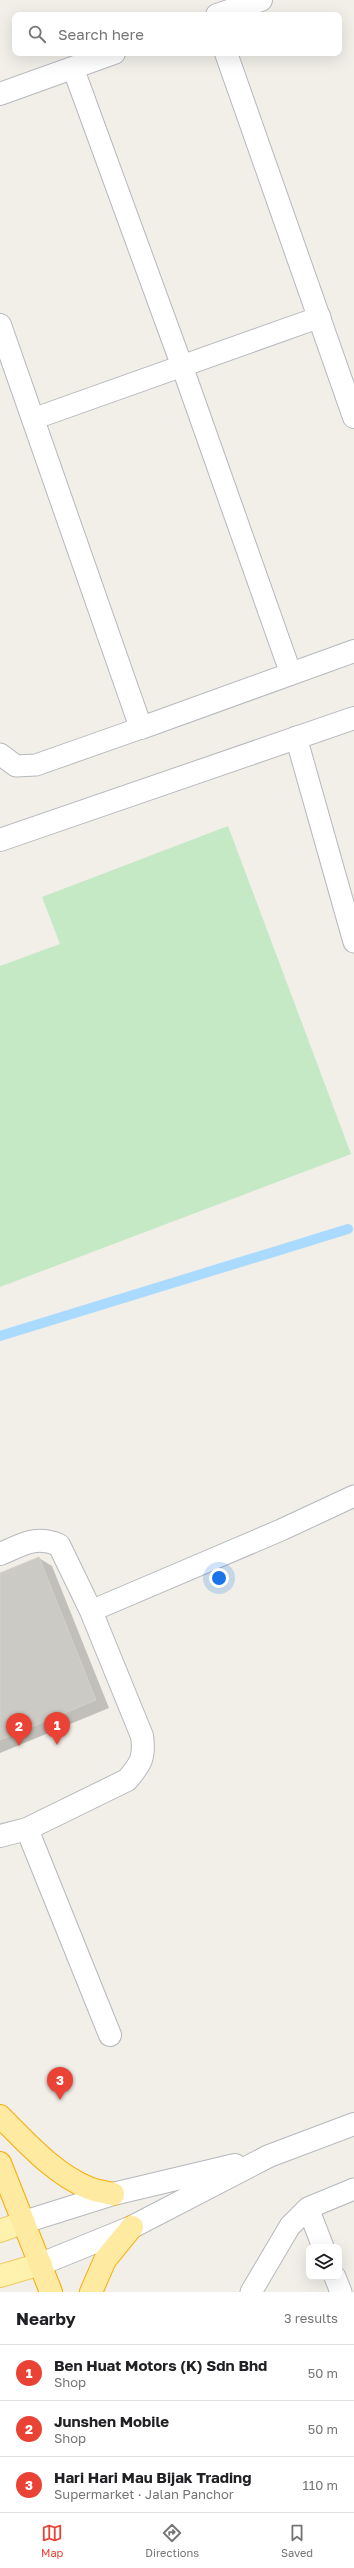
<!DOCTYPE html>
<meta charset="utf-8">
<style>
:root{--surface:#fff;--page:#f2f2f2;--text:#202124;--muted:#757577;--line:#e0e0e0;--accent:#ea4335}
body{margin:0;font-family:"Golos Text",sans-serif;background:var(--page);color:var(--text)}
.controls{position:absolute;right:12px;bottom:12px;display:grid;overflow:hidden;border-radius:8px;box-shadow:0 4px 16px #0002}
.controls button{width:36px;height:36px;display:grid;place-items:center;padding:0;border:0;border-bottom:1px solid var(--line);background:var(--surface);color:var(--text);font:20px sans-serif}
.you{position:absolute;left:219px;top:1578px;width:14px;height:14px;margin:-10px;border:3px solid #fff;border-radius:50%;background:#1a73e8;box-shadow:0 0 0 6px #1a73e833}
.badge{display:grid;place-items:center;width:26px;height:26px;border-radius:50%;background:var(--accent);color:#fff;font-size:13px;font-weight:700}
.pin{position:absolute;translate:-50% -33px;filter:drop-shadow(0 1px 2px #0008)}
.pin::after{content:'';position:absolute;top:21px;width:14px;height:12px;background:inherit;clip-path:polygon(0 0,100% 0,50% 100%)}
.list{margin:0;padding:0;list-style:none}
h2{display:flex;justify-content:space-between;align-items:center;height:52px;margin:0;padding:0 16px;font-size:17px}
h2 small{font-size:13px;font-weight:400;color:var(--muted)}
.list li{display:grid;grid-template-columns:26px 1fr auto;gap:12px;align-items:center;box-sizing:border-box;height:56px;padding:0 16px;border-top:1px solid var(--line)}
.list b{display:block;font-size:15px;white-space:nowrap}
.list p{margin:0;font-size:13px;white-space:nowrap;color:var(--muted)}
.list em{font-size:13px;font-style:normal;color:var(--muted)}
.icon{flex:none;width:22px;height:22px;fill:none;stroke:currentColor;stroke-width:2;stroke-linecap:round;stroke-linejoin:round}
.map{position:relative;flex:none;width:354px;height:2292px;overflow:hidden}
.search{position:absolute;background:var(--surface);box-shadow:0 4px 16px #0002;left:12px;right:12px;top:12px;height:44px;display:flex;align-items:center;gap:10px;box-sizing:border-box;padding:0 14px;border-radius:8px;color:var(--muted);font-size:15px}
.sheet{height:220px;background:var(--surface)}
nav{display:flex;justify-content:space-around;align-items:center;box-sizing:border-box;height:56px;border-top:1px solid var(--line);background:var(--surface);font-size:11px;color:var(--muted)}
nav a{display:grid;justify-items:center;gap:2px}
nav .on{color:var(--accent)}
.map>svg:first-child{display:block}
.green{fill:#c5e8c5}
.shadow{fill:#0003}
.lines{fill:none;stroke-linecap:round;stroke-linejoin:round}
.stream{stroke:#aadaff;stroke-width:10}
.building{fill:#cccac5;stroke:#d6d1c6}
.service-casing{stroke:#b5b8bc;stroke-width:23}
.minor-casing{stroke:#b5b8bc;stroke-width:24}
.primary-casing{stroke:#f2c960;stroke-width:24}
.trunk-casing{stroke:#f9ab00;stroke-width:24}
.service{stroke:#fff;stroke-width:21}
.minor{stroke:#fff;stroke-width:22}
.primary{stroke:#fff2af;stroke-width:22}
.trunk{stroke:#feeaa1;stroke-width:22}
</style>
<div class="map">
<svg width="354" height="2292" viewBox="0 0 354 2292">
<rect width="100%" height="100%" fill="#f1efe8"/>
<!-- green -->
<path class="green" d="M 228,826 L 351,1154 L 0,1287 L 0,966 L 60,944 L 42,897 Z"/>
<!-- shadow -->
<path class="shadow" d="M 39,1558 L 52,1566 L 109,1708 L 0,1753 L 0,1574 Z"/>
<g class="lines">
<!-- stream -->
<path class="stream" d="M 0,1336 L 348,1229"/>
</g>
<!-- building -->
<path class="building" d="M 39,1557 L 96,1700 L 0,1740 L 0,1573 Z"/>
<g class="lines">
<!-- service casing -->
<g class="service-casing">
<path id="service" d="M 73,68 L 182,366 L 291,674
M 33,419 L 320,317
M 296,737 L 354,942
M 0,754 L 16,766 L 36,765 L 141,728
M 91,1611 L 281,1530 L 354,1496
M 308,2208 L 323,2247
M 335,2277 L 341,2292
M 251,2292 L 290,2226 L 308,2208 L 354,2189"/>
</g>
<!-- minor casing -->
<g class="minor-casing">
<path id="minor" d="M 217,15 L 261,0
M 226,53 L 354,417
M 0,94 L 114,53
M 0,325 L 141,728 L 354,651
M 0,840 L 354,718
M 0,1554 C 22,1545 35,1535 59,1545 L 91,1611 L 142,1736 C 145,1757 141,1764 127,1780 L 27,1829 L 0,1836
M 27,1829 L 110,2035
M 24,2222 L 113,2194 L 235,2165
M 41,2264 L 132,2227 L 269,2156 L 354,2124"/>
</g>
<!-- primary casing -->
<g class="primary-casing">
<path id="primary" d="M 0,2231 L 24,2222
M 0,2276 L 41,2264"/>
</g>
<!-- trunk casing -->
<g class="trunk-casing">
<path id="trunk" d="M 0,2116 C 25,2141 55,2175 89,2188 C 96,2191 105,2192 113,2194
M 0,2163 L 51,2292
M 91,2292 L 105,2260 L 132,2227"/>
</g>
<!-- service -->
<use href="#service" class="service"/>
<!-- minor -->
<use href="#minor" class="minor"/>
<!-- primary -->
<use href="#primary" class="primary"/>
<!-- trunk -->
<use href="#trunk" class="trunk"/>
</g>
</svg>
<div class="controls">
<button><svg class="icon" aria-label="layers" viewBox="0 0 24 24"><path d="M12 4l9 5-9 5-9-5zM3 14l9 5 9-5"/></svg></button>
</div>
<div class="you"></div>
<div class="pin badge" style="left:57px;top:1745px">1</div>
<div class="pin badge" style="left:19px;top:1746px">2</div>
<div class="pin badge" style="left:60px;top:2100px">3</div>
<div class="search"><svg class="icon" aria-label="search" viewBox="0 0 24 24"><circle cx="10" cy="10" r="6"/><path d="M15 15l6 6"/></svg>Search here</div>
</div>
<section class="sheet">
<h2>Nearby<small>3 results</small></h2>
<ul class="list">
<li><span class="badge">1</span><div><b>Ben Huat Motors (K) Sdn Bhd</b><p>Shop</p></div><em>50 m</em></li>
<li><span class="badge">2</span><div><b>Junshen Mobile</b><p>Shop</p></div><em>50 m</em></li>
<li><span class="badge">3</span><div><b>Hari Hari Mau Bijak Trading</b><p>Supermarket · Jalan Panchor</p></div><em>110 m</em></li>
</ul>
</section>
<nav>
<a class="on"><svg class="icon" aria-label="map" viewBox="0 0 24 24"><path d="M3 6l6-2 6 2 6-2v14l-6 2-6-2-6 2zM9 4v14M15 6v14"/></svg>Map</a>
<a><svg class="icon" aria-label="directions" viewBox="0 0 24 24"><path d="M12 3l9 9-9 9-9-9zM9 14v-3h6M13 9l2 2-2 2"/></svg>Directions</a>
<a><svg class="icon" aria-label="saved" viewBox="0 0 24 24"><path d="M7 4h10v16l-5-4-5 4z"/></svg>Saved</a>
</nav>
